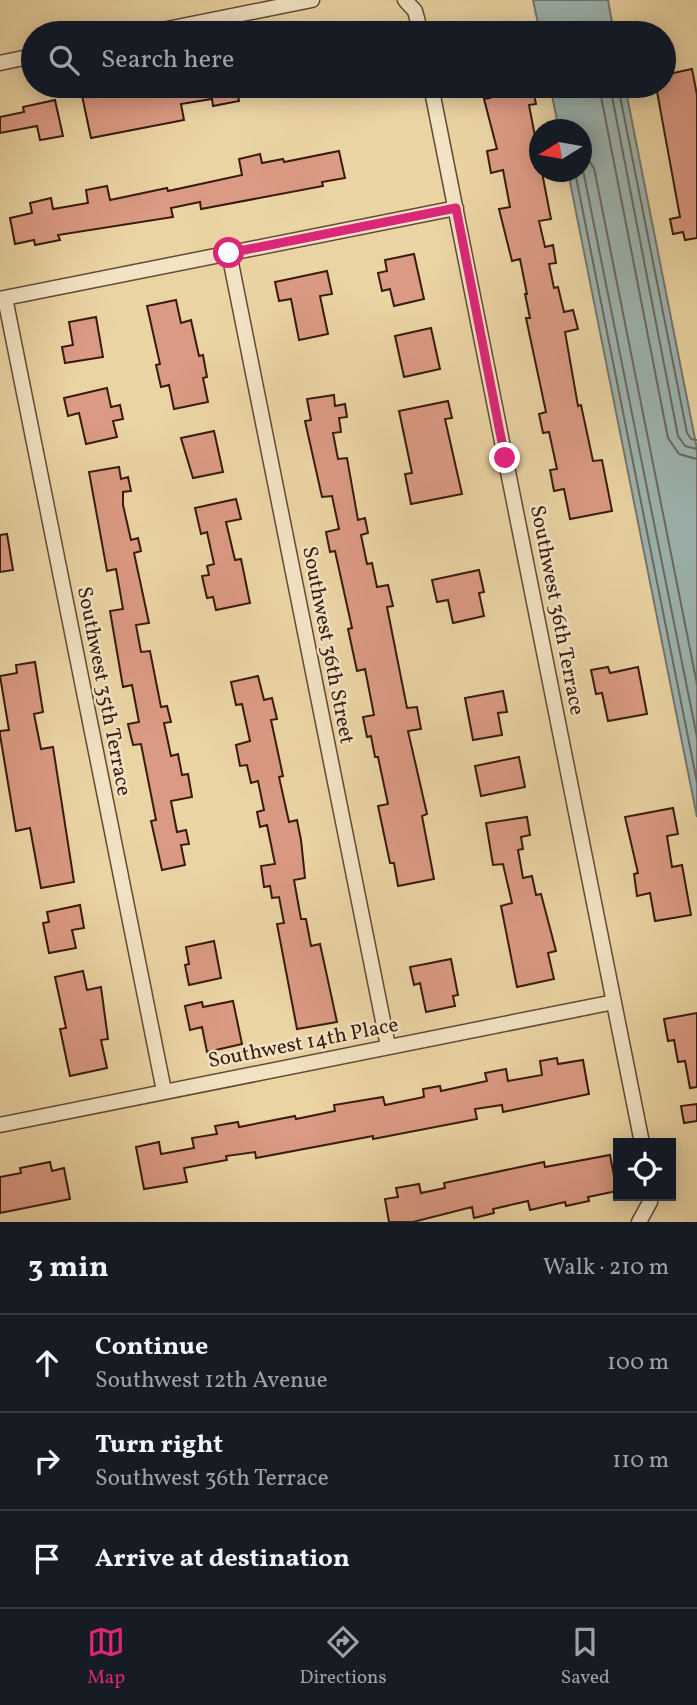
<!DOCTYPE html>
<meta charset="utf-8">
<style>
:root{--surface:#171b24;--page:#242831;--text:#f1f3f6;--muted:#9ea1a6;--line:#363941;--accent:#db2777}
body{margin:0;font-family:Vollkorn,serif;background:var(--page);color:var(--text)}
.controls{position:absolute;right:21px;bottom:21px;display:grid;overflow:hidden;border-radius:0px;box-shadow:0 4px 18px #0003}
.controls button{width:63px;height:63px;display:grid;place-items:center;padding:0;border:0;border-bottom:2px solid var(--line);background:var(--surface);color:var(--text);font:35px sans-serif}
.compass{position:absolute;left:529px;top:119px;width:63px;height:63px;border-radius:50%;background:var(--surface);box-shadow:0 4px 18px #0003;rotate:259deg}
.stop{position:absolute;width:21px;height:21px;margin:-16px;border:5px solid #db2777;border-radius:50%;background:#fff}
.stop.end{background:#db2777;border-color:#fff;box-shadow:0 2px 7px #0008}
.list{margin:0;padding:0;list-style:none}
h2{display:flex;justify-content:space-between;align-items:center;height:91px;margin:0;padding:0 28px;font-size:30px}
h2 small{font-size:23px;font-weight:400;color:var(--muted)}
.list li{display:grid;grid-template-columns:46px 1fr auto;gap:21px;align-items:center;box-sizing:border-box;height:98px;padding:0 28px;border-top:2px solid var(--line)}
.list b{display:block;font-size:26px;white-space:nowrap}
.list p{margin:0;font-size:23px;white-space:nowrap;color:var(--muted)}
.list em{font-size:23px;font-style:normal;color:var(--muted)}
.icon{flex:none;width:38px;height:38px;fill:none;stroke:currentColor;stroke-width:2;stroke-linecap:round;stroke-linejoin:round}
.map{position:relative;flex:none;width:697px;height:1222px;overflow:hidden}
.search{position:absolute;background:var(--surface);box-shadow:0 4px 18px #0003;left:21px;right:21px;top:21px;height:77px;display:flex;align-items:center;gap:18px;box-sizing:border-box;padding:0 24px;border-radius:38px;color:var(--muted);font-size:26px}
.sheet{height:385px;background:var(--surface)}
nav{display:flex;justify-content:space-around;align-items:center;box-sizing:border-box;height:98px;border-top:2px solid var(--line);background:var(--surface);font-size:19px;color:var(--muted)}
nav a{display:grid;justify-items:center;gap:4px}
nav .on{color:var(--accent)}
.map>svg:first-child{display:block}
.water{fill:#9cb5b1;stroke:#747770;stroke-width:2}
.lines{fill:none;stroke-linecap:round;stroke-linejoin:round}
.shore{stroke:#6a6860;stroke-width:2}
.building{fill:#db9a83;stroke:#371b0f;stroke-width:2}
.street-casing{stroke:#644934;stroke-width:17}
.street{stroke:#f2e3c4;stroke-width:14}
.route{stroke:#db2777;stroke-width:9}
.labels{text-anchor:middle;stroke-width:5;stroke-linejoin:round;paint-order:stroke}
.street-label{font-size:21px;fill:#371b0f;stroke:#f2e3c4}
</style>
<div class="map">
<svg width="697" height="1222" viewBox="0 0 697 1222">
<rect width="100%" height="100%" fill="#ebd4a4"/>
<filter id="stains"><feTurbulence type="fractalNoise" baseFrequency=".00286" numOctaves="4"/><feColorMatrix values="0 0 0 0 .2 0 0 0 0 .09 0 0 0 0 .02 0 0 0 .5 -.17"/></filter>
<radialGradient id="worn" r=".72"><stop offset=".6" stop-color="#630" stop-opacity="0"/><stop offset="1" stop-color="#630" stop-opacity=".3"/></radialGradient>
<!-- water -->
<path class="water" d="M 533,0 L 608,0 L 614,33 L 540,33 Z
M 550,86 L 625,86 L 697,449 L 697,817 L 568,172 L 582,172 L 582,130 L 559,129 Z"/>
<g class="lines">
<!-- shore -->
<path class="shore" d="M 599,86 L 668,438 L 679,454 L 697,459
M 610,86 L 678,436 L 685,446 L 697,449
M 618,86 L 687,433 L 691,439 L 697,440
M 582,150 L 594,168 L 697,684
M 582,165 L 697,737
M 575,172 L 697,782"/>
</g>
<!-- building -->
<path class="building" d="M 692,69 L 697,95 L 697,238 L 685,240 L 683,232 L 673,234 L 670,219 L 680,217 L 656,86 L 664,86 L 664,75 Z
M 107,86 L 154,86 L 155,90 L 179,86 L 236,86 L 239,101 L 213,106 L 212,99 L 181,104 L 184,120 L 91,138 L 81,91 Z
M 487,86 L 532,86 L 536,104 L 529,105 L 551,219 L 539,221 L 545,247 L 553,245 L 556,263 L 549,264 L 554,288 L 558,287 L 564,312 L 573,310 L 578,329 L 565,332 L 578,406 L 581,405 L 593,461 L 602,460 L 612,511 L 570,519 L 564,489 L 554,491 L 550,470 L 557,469 L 549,432 L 543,433 L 539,414 L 546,412 L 526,318 L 530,318 L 525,294 L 527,294 L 520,259 L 512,261 L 499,209 L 510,207 L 503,170 L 491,173 L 487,151 L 497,149 L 484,99 L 490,98 Z
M 55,100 L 63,136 L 40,140 L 37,126 L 0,133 L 0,117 L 24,112 L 23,107 Z
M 339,151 L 345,178 L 322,182 L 323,186 L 201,209 L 200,202 L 171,208 L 173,217 L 58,235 L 60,240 L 35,245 L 34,240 L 15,244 L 10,218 L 32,213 L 30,203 L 51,198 L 53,209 L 88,203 L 86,190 L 107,186 L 110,200 L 167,188 L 168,191 L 242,175 L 239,159 L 260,154 L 262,163 L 283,159 L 284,162 Z
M 414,254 L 424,299 L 394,306 L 390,289 L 382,291 L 378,273 L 387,271 L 385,260 Z
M 327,271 L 332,294 L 320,296 L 328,334 L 299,340 L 291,299 L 279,301 L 275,282 Z
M 176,300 L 181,323 L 191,320 L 199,356 L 203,355 L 207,377 L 203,378 L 208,402 L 174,409 L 169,385 L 161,387 L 156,365 L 160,364 L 147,306 Z
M 96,317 L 103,357 L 65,363 L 62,347 L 73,345 L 69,322 Z
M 431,328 L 440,369 L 404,377 L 395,336 Z
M 107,388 L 111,407 L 120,405 L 123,419 L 113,421 L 117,437 L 86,444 L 79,413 L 68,416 L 64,398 Z
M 334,395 L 335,406 L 345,404 L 347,417 L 339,418 L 341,432 L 333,433 L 338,459 L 347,458 L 358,520 L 365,518 L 368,533 L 361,535 L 367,564 L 372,563 L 377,587 L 388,585 L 393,606 L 387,607 L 407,708 L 417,707 L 421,729 L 408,731 L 427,814 L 422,816 L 434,879 L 398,886 L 394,863 L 390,863 L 378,806 L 388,804 L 378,757 L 375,757 L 371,736 L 367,737 L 363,717 L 374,715 L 365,669 L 357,671 L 348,629 L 352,628 L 335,551 L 330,552 L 326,532 L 339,529 L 332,496 L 322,497 L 305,421 L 311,420 L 307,399 Z
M 448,401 L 452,418 L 445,419 L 462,494 L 411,504 L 405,474 L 412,473 L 399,411 Z
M 214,431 L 223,472 L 193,478 L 181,438 Z
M 119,467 L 121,479 L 128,477 L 131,491 L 123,492 L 123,505 L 131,540 L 138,538 L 141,551 L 134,553 L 149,623 L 136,625 L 141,652 L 150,651 L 161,707 L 167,706 L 171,722 L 164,723 L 171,756 L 178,754 L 182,775 L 188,774 L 192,797 L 171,801 L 177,832 L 186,830 L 189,844 L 181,845 L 185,865 L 162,870 L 151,821 L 156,820 L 141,744 L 133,745 L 128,724 L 139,722 L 132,685 L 123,687 L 110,611 L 123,609 L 116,569 L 107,571 L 89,472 Z
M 236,499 L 241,519 L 226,522 L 235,560 L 241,559 L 250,603 L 216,610 L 213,597 L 207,598 L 202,576 L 209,575 L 207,566 L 214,564 L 207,532 L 201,534 L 195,508 Z
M 7,534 L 13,570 L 0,572 L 0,535 Z
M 479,570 L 484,592 L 479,593 L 484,616 L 453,623 L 448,600 L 437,602 L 432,580 Z
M 35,662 L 43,712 L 34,714 L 41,749 L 53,747 L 74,882 L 41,888 L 30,828 L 16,831 L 0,735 L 0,731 L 9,730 L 0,676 L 17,673 L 16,665 Z
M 608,667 L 610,673 L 638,667 L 647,714 L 608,721 L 602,693 L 596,694 L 591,670 Z
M 258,676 L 264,700 L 272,698 L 277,719 L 271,720 L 283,776 L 279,777 L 289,822 L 297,820 L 301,840 L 305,878 L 294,880 L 301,919 L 306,919 L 311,946 L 320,944 L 337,1022 L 297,1029 L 277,924 L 284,923 L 279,897 L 272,898 L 270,886 L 264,887 L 261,866 L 275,864 L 267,825 L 260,827 L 257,812 L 264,810 L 258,781 L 251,783 L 247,765 L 240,766 L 236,745 L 250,741 L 242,704 L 236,705 L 231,682 Z
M 503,691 L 507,712 L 498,713 L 502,735 L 473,740 L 465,698 Z
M 519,757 L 525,787 L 481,796 L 475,766 Z
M 673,808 L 678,834 L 667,836 L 672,867 L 682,865 L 691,915 L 655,921 L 650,893 L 637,896 L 634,874 L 638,873 L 625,817 Z
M 527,817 L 530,835 L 521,837 L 523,849 L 518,850 L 523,878 L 532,876 L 536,895 L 541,894 L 556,951 L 548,953 L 554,979 L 517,987 L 501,906 L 512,903 L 503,864 L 493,865 L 486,823 Z
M 80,905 L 84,928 L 72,930 L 76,948 L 49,953 L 43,923 L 49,922 L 47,912 Z
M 214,941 L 221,978 L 189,985 L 185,965 L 189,964 L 186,947 Z
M 451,959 L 458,995 L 453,996 L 455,1006 L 426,1012 L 420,983 L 414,985 L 410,967 Z
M 83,971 L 87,990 L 101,987 L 108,1039 L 101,1040 L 107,1068 L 70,1076 L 60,1029 L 66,1028 L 55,977 Z
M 233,1001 L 242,1044 L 207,1052 L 202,1027 L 190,1030 L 185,1006 L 202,1002 L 203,1007 Z
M 697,1013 L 697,1087 L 690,1088 L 685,1061 L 678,1062 L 674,1040 L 668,1041 L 664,1019 Z
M 557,1058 L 558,1064 L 583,1060 L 589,1094 L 503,1112 L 502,1105 L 475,1109 L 477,1119 L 373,1139 L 373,1136 L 256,1158 L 255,1152 L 226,1156 L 227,1160 L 184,1168 L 187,1182 L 144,1189 L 136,1147 L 159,1142 L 161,1154 L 194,1148 L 192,1138 L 217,1134 L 215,1126 L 238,1122 L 239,1127 L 295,1116 L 296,1119 L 335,1111 L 334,1105 L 383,1097 L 385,1105 L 424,1097 L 423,1089 L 440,1086 L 441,1091 L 487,1081 L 485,1073 L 506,1069 L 508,1081 L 542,1075 L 540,1061 Z
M 697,1104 L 697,1121 L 684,1123 L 681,1106 Z
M 610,1155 L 617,1191 L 588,1197 L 589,1201 L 566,1206 L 565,1202 L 530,1210 L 528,1201 L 493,1209 L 494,1213 L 474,1218 L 472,1207 L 413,1222 L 389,1222 L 385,1199 L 398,1197 L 396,1188 L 419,1184 L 421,1193 L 445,1188 L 444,1183 L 544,1162 L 545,1167 Z
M 50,1162 L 52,1171 L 64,1168 L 70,1199 L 0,1213 L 0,1177 L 21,1173 L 20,1168 Z"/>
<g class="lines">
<!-- street casing -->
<g class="street-casing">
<path id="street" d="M 405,0 L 415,11 L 421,33
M 147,33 L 312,0
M 0,63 L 33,56
M 431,86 L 642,1143
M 229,253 L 388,1046
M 5,298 L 164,1091
M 0,299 L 456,208
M 0,1125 L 614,1002
M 639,1222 L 650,1202 L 650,1196"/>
</g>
<!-- street -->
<use href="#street" class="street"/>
</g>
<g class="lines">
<!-- route -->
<path class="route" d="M 229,253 L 456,208 L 505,458"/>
</g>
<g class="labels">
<!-- street labels -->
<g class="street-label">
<text transform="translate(558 610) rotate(79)" y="7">Southwest 36th Terrace</text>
<text transform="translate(329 645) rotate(79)" y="7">Southwest 36th Street</text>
<text transform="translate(105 691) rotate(79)" y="7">Southwest 35th Terrace</text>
<text transform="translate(303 1042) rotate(-11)" y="7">Southwest 14th Place</text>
</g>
</g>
<rect width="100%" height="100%" filter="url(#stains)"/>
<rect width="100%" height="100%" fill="url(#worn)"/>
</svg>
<div class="controls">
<button><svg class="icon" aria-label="locate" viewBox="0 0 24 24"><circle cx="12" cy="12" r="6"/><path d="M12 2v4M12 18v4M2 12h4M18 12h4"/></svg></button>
</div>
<svg class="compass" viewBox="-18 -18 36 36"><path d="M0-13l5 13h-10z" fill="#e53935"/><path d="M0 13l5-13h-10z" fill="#9ea1a6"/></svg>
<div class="stop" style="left:229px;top:253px"></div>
<div class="stop end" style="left:505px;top:458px"></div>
<div class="search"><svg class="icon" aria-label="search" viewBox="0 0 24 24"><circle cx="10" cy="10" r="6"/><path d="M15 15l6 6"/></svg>Search here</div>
</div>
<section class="sheet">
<h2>3 min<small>Walk · 210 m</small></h2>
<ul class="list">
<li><svg class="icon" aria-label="ahead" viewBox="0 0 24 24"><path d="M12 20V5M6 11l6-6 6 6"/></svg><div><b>Continue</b><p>Southwest 12th Avenue</p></div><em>100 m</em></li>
<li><svg class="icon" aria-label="right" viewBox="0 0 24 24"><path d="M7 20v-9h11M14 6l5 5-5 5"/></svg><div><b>Turn right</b><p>Southwest 36th Terrace</p></div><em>110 m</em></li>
<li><svg class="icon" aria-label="arrive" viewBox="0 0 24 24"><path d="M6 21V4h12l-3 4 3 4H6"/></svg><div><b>Arrive at destination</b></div></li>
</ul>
</section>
<nav>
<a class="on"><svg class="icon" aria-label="map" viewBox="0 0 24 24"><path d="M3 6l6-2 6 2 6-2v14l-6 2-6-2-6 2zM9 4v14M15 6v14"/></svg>Map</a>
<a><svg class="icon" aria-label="directions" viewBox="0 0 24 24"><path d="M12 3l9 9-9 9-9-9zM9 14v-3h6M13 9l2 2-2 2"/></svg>Directions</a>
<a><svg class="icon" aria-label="saved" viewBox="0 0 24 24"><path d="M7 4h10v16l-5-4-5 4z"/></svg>Saved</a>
</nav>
